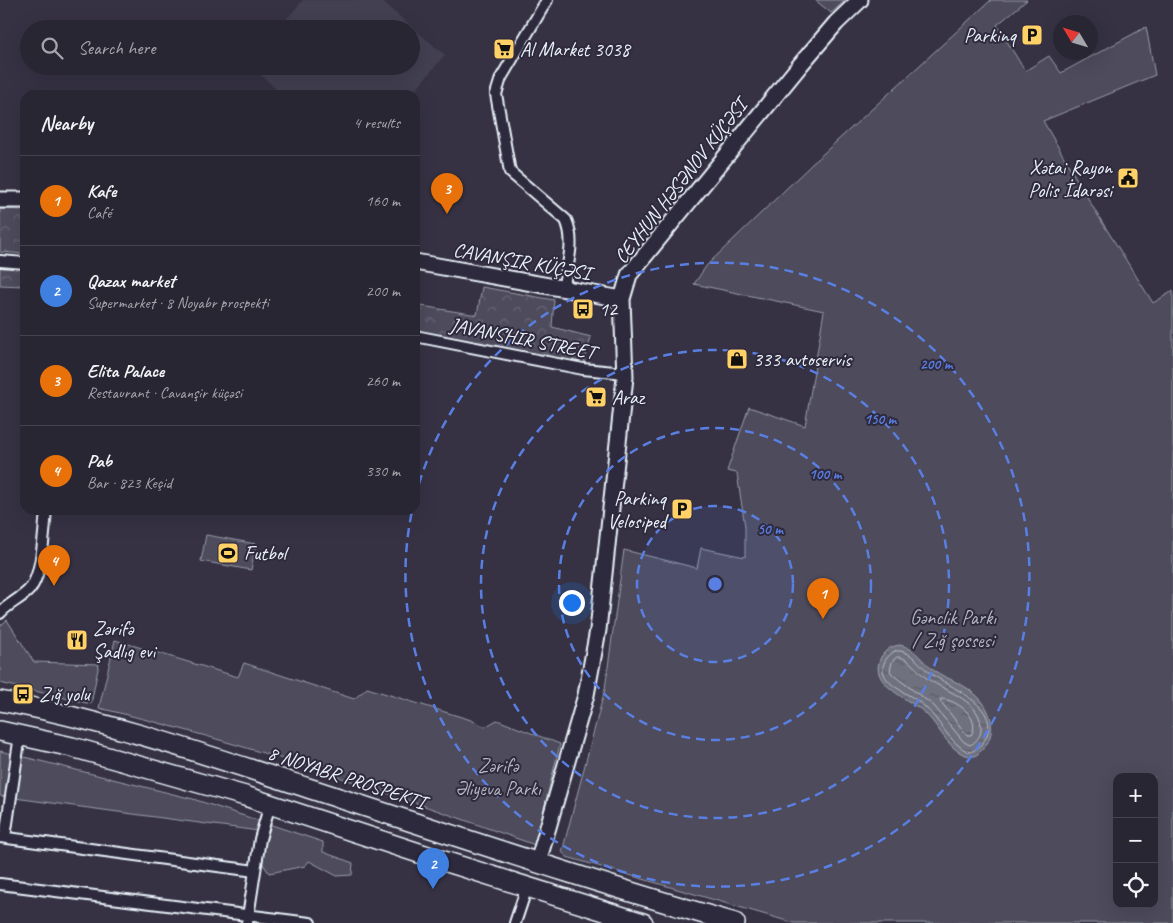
<!DOCTYPE html>
<meta charset="utf-8">
<style>
:root{--surface:#282633;--page:#34323f;--text:#f1f3f6;--muted:#a5a5ac;--line:#44434e;--accent:#ffd166}
body{margin:0;font-family:Caveat,sans-serif;background:var(--page);color:var(--text)}
.controls{position:absolute;right:15px;bottom:15px;display:grid;overflow:hidden;border-radius:10px;box-shadow:0 5px 20px #0002}
.controls button{width:45px;height:45px;display:grid;place-items:center;padding:0;border:0;border-bottom:1px solid var(--line);background:var(--surface);color:var(--text);font:25px sans-serif}
.compass{position:absolute;left:1053px;top:15px;width:45px;height:45px;border-radius:50%;background:var(--surface);box-shadow:0 5px 20px #0002;rotate:308deg}
.you{position:absolute;left:571px;top:602px;width:18px;height:18px;margin:-12px;border:4px solid #fff;border-radius:50%;background:#1a73e8;box-shadow:0 0 0 8px #1a73e833}
.badge{display:grid;place-items:center;width:32px;height:32px;border-radius:50%;background:var(--accent);color:#fff;font-size:16px;font-weight:700}
.pin{position:absolute;translate:-50% -41px;filter:drop-shadow(0 1px 2px #0008)}
.pin::after{content:'';position:absolute;top:26px;width:18px;height:15px;background:inherit;clip-path:polygon(0 0,100% 0,50% 100%)}
.list{margin:0;padding:0;list-style:none}
h2{display:flex;justify-content:space-between;align-items:center;height:65px;margin:0;padding:0 20px;font-size:21px}
h2 small{font-size:16px;font-weight:400;color:var(--muted)}
.list li{display:grid;grid-template-columns:32px 1fr auto;gap:15px;align-items:center;box-sizing:border-box;height:90px;padding:0 20px;border-top:1px solid var(--line)}
.list b{display:block;font-size:19px;white-space:nowrap}
.list p{margin:0;font-size:16px;white-space:nowrap;color:var(--muted)}
.list em{font-size:16px;font-style:normal;color:var(--muted)}
.icon{flex:none;width:28px;height:28px;fill:none;stroke:currentColor;stroke-width:2;stroke-linecap:round;stroke-linejoin:round}
.map{position:relative;flex:none;width:1173px;height:923px;overflow:hidden}
.search{position:absolute;background:var(--surface);box-shadow:0 5px 20px #0002;left:20px;top:20px;width:400px;height:55px;display:flex;align-items:center;gap:12px;box-sizing:border-box;padding:0 18px;border-radius:28px;color:var(--muted);font-size:19px}
.panel{position:absolute;background:var(--surface);box-shadow:0 5px 20px #0002;left:20px;top:90px;width:400px;height:425px;border-radius:15px}
.map>svg:first-child{display:block}
.built{fill:#433f51}
.green{fill:#4d4b5c;stroke:#9a9eaa;fill-rule:evenodd}
.forest{fill:url(#forest-crowns);stroke:#9a9eaa}
.water{fill:url(#water-ripples);stroke:#a0a4af}
.lines{fill:none;stroke-linecap:round;stroke-linejoin:round}
.shore{stroke:#b8bec8;stroke-width:1}
.street-casing{stroke:#e8f1f8;stroke-width:14}
.secondary-casing{stroke:#e8f1f8;stroke-width:19}
.highway-casing{stroke:#e8f1f8;stroke-width:22}
.street{stroke:#2f2a3d;stroke-width:10}
.secondary{stroke:#2f2a3d;stroke-width:15}
.highway{stroke:#2f2a3d;stroke-width:19}
.ring{fill:none;stroke:#5a7fe2;stroke-width:2.5;stroke-dasharray:9 6}
.labels{text-anchor:middle;stroke-width:4;stroke-linejoin:round;paint-order:stroke}
.poi-label{font-size:20px;fill:#e8f1f8;stroke:#2f2a3d;text-anchor:start}
.street-label{font-size:20px;fill:#e8f1f8;stroke:#2f2a3d}
.park-label{font-size:20px;fill:#b2b7c1;stroke:#2f2a3d}
.centre{fill:#5a7fe2;stroke:#2f2a3d;stroke-width:2.5}
.ring-label{font-size:15px;text-anchor:middle;font-weight:bold;fill:#5a7fe2;stroke:#2f2a3d;stroke-width:4;stroke-linejoin:round;paint-order:stroke}
</style>
<div class="map">
<svg width="1173" height="923" viewBox="0 0 1173 923">
<defs>
<pattern id="forest-crowns" width="20" height="18" patternUnits="userSpaceOnUse" patternTransform="scale(1.25)"><rect width="20" height="18" fill="#4d4b5c"/><path d="M2 6a3 3 0 1 1 6 0M12 15a3 3 0 1 1 6 0" fill="none" stroke="#676574"/></pattern>
<pattern id="water-ripples" width="26" height="14" patternUnits="userSpaceOnUse" patternTransform="scale(1.25)"><rect width="26" height="14" fill="#70717f"/><path d="M2 4q2-2 4 0t4 0M15 11q2-2 4 0t4 0" fill="none" stroke="#5b5c64"/></pattern>
</defs>
<rect width="100%" height="100%" fill="#363244"/>
<filter id="ink" filterUnits="userSpaceOnUse"><feTurbulence type="fractalNoise" baseFrequency=".02" numOctaves="2"/><feDisplacementMap in="SourceGraphic" scale="10" xChannelSelector="R" yChannelSelector="G"/><feConvolveMatrix kernelMatrix="1 2 1 2 8 2 1 2 1" color-interpolation-filters="sRGB"/></filter>
<g filter="url(#ink)">
<!-- built -->
<path class="built" d="M 303,0 L 380,0 L 445,55 L 411,95 L 283,95 L 251,66 L 411,66 L 411,29 L 278,29 Z"/>
<!-- green -->
<path class="green" d="M 815,0 L 846,0 L 831,13 Z
M 991,0 L 1027,0 L 997,25 L 1025,71 L 1049,56 L 1061,73 L 1146,27 L 1155,75 L 1043,121 L 1097,214 L 1153,303 L 1173,291 L 1173,923 L 794,923 L 567,857 L 562,852 L 605,689 L 624,550 L 697,568 L 701,548 L 745,557 L 745,527 L 737,473 L 727,471 L 749,407 L 805,426 L 824,311 L 694,284 L 707,265 L 813,163 ZM 1117,777 L 1154,777 L 1154,904 L 1117,904 Z
M 206,535 L 256,544 L 251,570 L 201,561 Z
M 7,620 L 34,662 L 99,664 L 91,704 L 0,683 L 0,626 Z
M 115,640 L 238,677 L 244,663 L 354,699 L 367,688 L 471,720 L 485,727 L 497,720 L 560,744 L 535,845 C 392,794 247,743 99,708 Z
M 0,751 L 193,799 L 323,842 L 323,852 L 353,863 L 352,875 L 337,876 L 309,861 L 305,866 L 269,873 L 261,861 L 266,832 L 0,796 Z"/>
<!-- forest -->
<path class="forest" d="M 0,209 L 25,210 L 25,254 L 0,252 Z
M 0,267 L 25,268 L 23,286 L 0,285 Z
M 482,287 L 554,300 L 552,327 L 591,337 L 584,363 L 415,331 L 415,305 L 477,315 Z"/>
<!-- water -->
<path class="water" d="M 900,645 C 915,648 922,661 933,670 C 945,678 959,682 970,690 C 994,707 1001,738 975,756 C 952,758 941,729 927,715 C 912,699 866,685 881,657 C 886,649 892,646 900,645 Z"/>
<g class="lines">
<!-- shore -->
<path class="shore" d="M 895,651 C 912,649 920,667 933,675 C 951,688 1005,708 984,741 C 980,746 976,751 969,752 C 948,743 940,719 923,705 C 913,695 889,688 884,674 C 880,664 888,655 895,651 Z
M 897,657 C 909,656 918,673 928,679 C 946,692 984,701 981,731 C 980,737 975,743 970,745 L 964,742 L 934,706 L 893,675 L 890,671 L 892,662 Z
M 941,699 C 956,699 982,718 971,735 L 967,735 L 941,702 Z"/>
<!-- street casing -->
<g class="street-casing">
<path id="street" d="M 547,0 L 501,78 L 496,94 L 510,172 L 566,220 C 576,242 567,266 563,289
M 0,261 L 25,263
M 415,336 L 583,369 L 625,373
M 0,613 C 8,604 20,599 28,591 C 43,577 44,529 46,510
M 0,837 L 255,871
M 5,837 L 20,735
M 0,884 L 310,923
M 247,923 L 260,839 L 270,804
M 515,923 L 527,887"/>
</g>
<!-- secondary casing -->
<g class="secondary-casing">
<path id="secondary" d="M 0,200 L 25,200
M 415,262 L 622,299
M 538,862 L 586,695 L 598,630 L 625,377 L 622,299 L 629,275 L 801,64 L 836,23 L 860,0"/>
</g>
<!-- highway casing -->
<g class="highway-casing">
<path id="highway" d="M 0,701 C 105,720 207,755 308,788 C 450,834 592,882 735,923
M 0,731 L 72,747 L 245,796 L 431,857 L 643,923"/>
</g>
<!-- street -->
<use href="#street" class="street"/>
<!-- secondary -->
<use href="#secondary" class="secondary"/>
<!-- highway -->
<use href="#highway" class="highway"/>
</g>
</g>
<!-- distance rings -->
<circle cx="715" cy="584" r="78" fill="#5a7fe2" fill-opacity=".12"/>
<g class="ring">
<circle cx="715" cy="584" r="78"/>
<circle cx="715" cy="584" r="156"/>
<circle cx="715" cy="584" r="234"/>
<path d="M415 498A312 312 0 1 1 412 511"/>
</g>
<!-- icons -->
<defs>
<g id="parking-square" transform="scale(1.125)"><rect x="-9" y="-9" width="18" height="18" rx="4" fill="#ffd166" stroke="#2f2a3d"/><path d="M-3.5-5.5H1a3.5 3.5 0 0 1 0 7H-1V5.5H-3.5ZM-1-3.4V-.6H.8a1.4 1.4 0 0 0 0-2.8Z" fill="#111"/></g>
<g id="supermarket-square" transform="scale(1.125)"><rect x="-9" y="-9" width="18" height="18" rx="4" fill="#ffd166" stroke="#2f2a3d"/><path d="M-6-5.5h2.5l.6 2H6L4.5 2H-2.5L-4.4-4H-6ZM-1.5 3.2a1.3 1.3 0 1 0 .1 0ZM3 3.2a1.3 1.3 0 1 0 .1 0Z" fill="#111"/></g>
<g id="civic-square" transform="scale(1.125)"><rect x="-9" y="-9" width="18" height="18" rx="4" fill="#ffd166" stroke="#2f2a3d"/><path d="M-.6-6.5H3V-4.5H.6V-3L4-1V1h2V6H-6V1h2V-1L-.6-3ZM-1.2 2.5V6h2.4V2.5Z" fill="#111"/></g>
<g id="bus-square" transform="scale(1.125)"><rect x="-9" y="-9" width="18" height="18" rx="4" fill="#ffd166" stroke="#2f2a3d"/><path d="M-5-6H5V4H4V6H2V4H-2V6H-4V4H-5ZM-3.5-4V0h7V-4ZM-3.5 1.2v1.5H-2V1.2ZM2 1.2v1.5H3.5V1.2Z" fill="#111"/></g>
<g id="shop-square" transform="scale(1.125)"><rect x="-9" y="-9" width="18" height="18" rx="4" fill="#ffd166" stroke="#2f2a3d"/><path d="M-5-2.5h2.3a2.7 3.5 0 0 1 5.4 0H5L5.5 6h-11ZM-1.5-2.5h3a1.5 2.3 0 0 0-3 0Z" fill="#111"/></g>
<g id="stadium-square" transform="scale(1.125)"><rect x="-9" y="-9" width="18" height="18" rx="4" fill="#ffd166" stroke="#2f2a3d"/><path d="M0-5a6.5 5 0 1 0 0 10a6.5 5 0 1 0 0-10ZM-3.5-1.8h7v3.6h-7Z" fill="#111"/></g>
<g id="restaurant-square" transform="scale(1.125)"><rect x="-9" y="-9" width="18" height="18" rx="4" fill="#ffd166" stroke="#2f2a3d"/><path d="M-5-6h1v4h1v-4h1v4h1v-4h1v5L-1.5 .5V6h-2V.5L-5-1ZM5-6V6H3V1.5H1.5Q1.5-4 5-6Z" fill="#111"/></g>
</defs>
<g fill-rule="evenodd">
<use href="#parking-square" x="1032" y="35"/>
<use href="#supermarket-square" x="504" y="49"/>
<use href="#civic-square" x="1128" y="178"/>
<use href="#bus-square" x="583" y="309"/>
<use href="#shop-square" x="737" y="359"/>
<use href="#supermarket-square" x="596" y="397"/>
<use href="#parking-square" x="682" y="509"/>
<use href="#stadium-square" x="228" y="553"/>
<use href="#restaurant-square" x="77" y="640"/>
<use href="#bus-square" x="23" y="694"/>
</g>
<g class="labels">
<!-- poi labels -->
<g class="poi-label">
<text x="1016" y="42" text-anchor="end">Parkinq</text>
<text x="520" y="56">Al Market 3038</text>
<text x="1112" y="174" text-anchor="end">Xətai Rayon<tspan x="1112" dy="23">Polis İdarəsi</tspan></text>
<text x="599" y="316">12</text>
<text x="753" y="366">333 avtoservis</text>
<text x="612" y="404">Araz</text>
<text x="666" y="505" text-anchor="end">Parkinq<tspan x="666" dy="23">Velosiped</tspan></text>
<text x="244" y="560">Futbol</text>
<text x="93" y="635">Zərifə<tspan x="93" dy="23">Şadlıg evi</tspan></text>
<text x="39" y="701">Zığ yolu</text>
</g>
<!-- street labels -->
<g class="street-label">
<text transform="translate(680 181) rotate(-52)" y="7">CEYHUN HƏSƏNOV KÜÇƏSI</text>
<text transform="translate(522 261) rotate(10)" y="7">CAVANŞIR KÜÇƏSI</text>
<text transform="translate(523 338) rotate(11)" y="7">JAVANSHIR STREET</text>
<text transform="translate(347 777) rotate(18)" y="7">8 NOYABR PROSPEKTI</text>
</g>
<!-- park labels -->
<g class="park-label">
<text x="953" y="624">Gənclik Parkı<tspan x="953" dy="23">/ Zığ şossesi</tspan></text>
<text x="498" y="772">Zərifə<tspan x="498" dy="23">Əliyeva Parkı</tspan></text>
</g>
</g>
<circle cx="715" cy="584" r="8" class="centre"/>
<g class="ring-label">
<text x="936" y="369">200 m</text>
<text x="880" y="424">150 m</text>
<text x="825" y="479">100 m</text>
<text x="770" y="534">50 m</text>
</g>
</svg>
<div class="controls">
<button>+</button>
<button>−</button>
<button><svg class="icon" aria-label="locate" viewBox="0 0 24 24"><circle cx="12" cy="12" r="6"/><path d="M12 2v4M12 18v4M2 12h4M18 12h4"/></svg></button>
</div>
<svg class="compass" viewBox="-18 -18 36 36"><path d="M0-13l5 13h-10z" fill="#e53935"/><path d="M0 13l5-13h-10z" fill="#a5a5ac"/></svg>
<div class="you"></div>
<div class="pin badge" style="left:823px;top:619px;background:#e8710a">1</div>
<div class="pin badge" style="left:433px;top:889px;background:#3f7fe0">2</div>
<div class="pin badge" style="left:447px;top:214px;background:#e8710a">3</div>
<div class="pin badge" style="left:54px;top:586px;background:#e8710a">4</div>
<div class="search"><svg class="icon" aria-label="search" viewBox="0 0 24 24"><circle cx="10" cy="10" r="6"/><path d="M15 15l6 6"/></svg>Search here</div>
<section class="panel">
<h2>Nearby<small>4 results</small></h2>
<ul class="list">
<li><span class="badge" style="background:#e8710a">1</span><div><b>Kafe</b><p>Café</p></div><em>160 m</em></li>
<li><span class="badge" style="background:#3f7fe0">2</span><div><b>Qazax market</b><p>Supermarket · 8 Noyabr prospekti</p></div><em>200 m</em></li>
<li><span class="badge" style="background:#e8710a">3</span><div><b>Elita Palace</b><p>Restaurant · Cavanşir küçəsi</p></div><em>260 m</em></li>
<li><span class="badge" style="background:#e8710a">4</span><div><b>Pab</b><p>Bar · 823 Keçid</p></div><em>330 m</em></li>
</ul>
</section>
</div>
